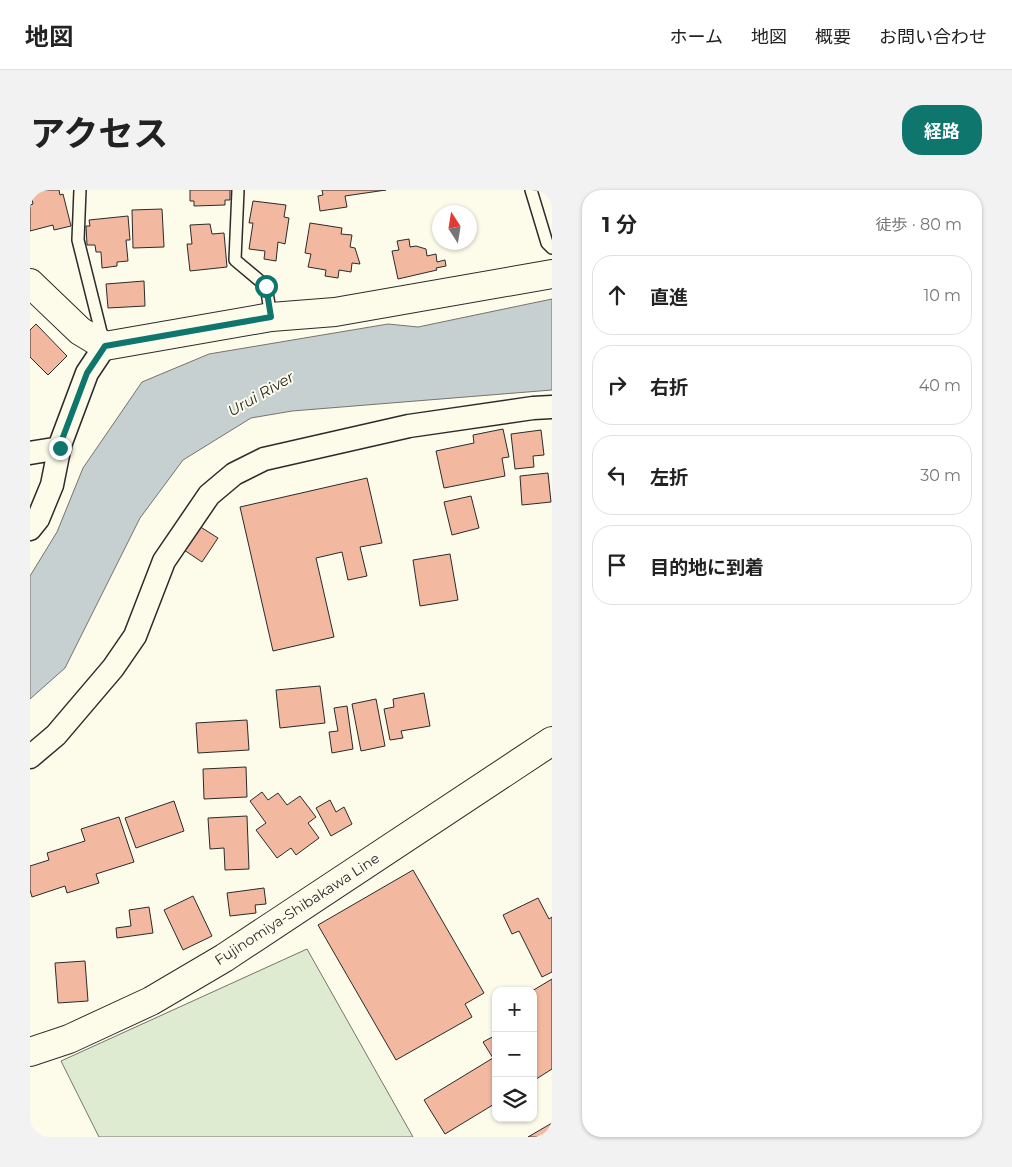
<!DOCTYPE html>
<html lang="ja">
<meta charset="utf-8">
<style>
:root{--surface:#fff;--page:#f2f2f2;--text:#222;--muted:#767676;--line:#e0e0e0;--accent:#0f766e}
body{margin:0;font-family:Montserrat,"Noto Sans JP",sans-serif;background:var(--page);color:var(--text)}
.controls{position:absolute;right:15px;bottom:15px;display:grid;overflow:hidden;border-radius:10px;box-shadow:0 1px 4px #0004}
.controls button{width:45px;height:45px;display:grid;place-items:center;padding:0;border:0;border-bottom:1px solid var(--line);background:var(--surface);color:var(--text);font:25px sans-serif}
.compass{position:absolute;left:402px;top:15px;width:45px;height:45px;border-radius:50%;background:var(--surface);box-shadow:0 1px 4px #0004;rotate:348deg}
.stop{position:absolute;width:15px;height:15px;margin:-11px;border:4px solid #0f766e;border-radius:50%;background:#fff}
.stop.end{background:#0f766e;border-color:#fff;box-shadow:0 1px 5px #0008}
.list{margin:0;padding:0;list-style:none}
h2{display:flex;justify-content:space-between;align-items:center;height:65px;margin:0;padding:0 20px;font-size:21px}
h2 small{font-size:16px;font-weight:400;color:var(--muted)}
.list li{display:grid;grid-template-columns:32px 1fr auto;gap:15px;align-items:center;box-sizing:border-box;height:80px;margin:0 10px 10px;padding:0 10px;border:1px solid var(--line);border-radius:20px}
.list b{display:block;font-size:19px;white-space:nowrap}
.list em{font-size:16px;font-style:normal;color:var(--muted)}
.icon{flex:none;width:28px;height:28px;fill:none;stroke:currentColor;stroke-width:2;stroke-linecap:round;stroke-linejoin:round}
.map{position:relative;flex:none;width:522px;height:947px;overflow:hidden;border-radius:20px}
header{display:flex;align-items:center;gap:30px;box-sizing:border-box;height:70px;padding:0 25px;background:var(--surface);border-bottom:1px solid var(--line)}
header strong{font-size:24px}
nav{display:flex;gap:28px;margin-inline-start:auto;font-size:18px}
.intro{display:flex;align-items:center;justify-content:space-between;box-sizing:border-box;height:120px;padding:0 30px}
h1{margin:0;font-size:35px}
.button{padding:12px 22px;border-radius:20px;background:var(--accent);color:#fff;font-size:18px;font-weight:700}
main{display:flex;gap:30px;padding:0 30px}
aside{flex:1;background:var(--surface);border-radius:20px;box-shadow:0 1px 4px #0004}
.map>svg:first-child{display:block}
.green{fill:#deebd1;stroke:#74746e}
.water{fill:#c7d0d0;stroke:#74746e}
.building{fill:#f2b8a0;stroke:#2b2b2b}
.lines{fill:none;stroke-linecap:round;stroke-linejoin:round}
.lane-casing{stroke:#2b2b2b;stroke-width:14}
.street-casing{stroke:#2b2b2b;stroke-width:25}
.secondary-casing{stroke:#2b2b2b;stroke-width:30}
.primary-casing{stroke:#2b2b2b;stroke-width:30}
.lane{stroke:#fdfbea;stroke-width:11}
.street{stroke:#fdfbea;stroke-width:22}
.secondary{stroke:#fdfbea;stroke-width:28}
.primary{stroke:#fdfbea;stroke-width:28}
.route{stroke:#0f766e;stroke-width:6}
.labels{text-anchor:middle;stroke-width:4;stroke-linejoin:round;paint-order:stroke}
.street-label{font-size:14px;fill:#2b2b2b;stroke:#fdfbea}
.water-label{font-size:15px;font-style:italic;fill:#2b2b2b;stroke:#fdfbea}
</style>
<header>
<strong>地図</strong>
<nav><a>ホーム</a><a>地図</a><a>概要</a><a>お問い合わせ</a></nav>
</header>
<div class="intro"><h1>アクセス</h1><a class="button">経路</a></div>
<main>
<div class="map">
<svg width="522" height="947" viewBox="0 0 522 947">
<rect width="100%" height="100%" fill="#fdfbea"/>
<!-- green -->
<path class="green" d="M 277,759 L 383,947 L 69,947 L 31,871 Z"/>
<!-- water -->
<path class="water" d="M 522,109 L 522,200 L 262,221 L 221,228 L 153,270 L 110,328 L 35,478 L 0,509 L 0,386 L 27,342 L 53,278 L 112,192 L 179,164 L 358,134 L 388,137 Z"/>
<!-- building -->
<path class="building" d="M 0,0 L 29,0 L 30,5 L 33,4 L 41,36 L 24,40 L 23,35 L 0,41 L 0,15 L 3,14 Z
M 160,0 L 200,0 L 200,10 L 195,10 L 195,15 L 164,16 L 164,11 L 160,11 Z
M 292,0 L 356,0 L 315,6 L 317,17 L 290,21 L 288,6 L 293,5 Z
M 223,11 L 256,15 L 254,27 L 259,28 L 255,54 L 248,52 L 246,71 L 234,69 L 235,61 L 219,59 L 223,33 L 219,33 Z
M 132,19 L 134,57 L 103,58 L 102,20 Z
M 98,26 L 100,50 L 96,50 L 98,71 L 87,72 L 87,76 L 72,78 L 71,62 L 66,62 L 65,55 L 57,55 L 56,36 L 60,36 L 59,30 Z
M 280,33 L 312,38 L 311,44 L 322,45 L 320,57 L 325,58 L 330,74 L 322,73 L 321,82 L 309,80 L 308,88 L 295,86 L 296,80 L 278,77 L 281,64 L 275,63 Z
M 180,34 L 182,44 L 194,43 L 197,77 L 160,81 L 157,54 L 162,54 L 160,35 Z
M 379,49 L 380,57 L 386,56 L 396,59 L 397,66 L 406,64 L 407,72 L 415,70 L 416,76 L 406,78 L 407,80 L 368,89 L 362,61 L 369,60 L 367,51 Z
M 114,91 L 115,116 L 78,118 L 76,94 Z
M 6,134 L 37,166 L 18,185 L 0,167 L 0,140 Z
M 473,239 L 479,267 L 472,268 L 475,286 L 414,298 L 406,261 L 444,253 L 443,245 Z
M 511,240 L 514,265 L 503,266 L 504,277 L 485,279 L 481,244 Z
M 518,283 L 521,312 L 492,315 L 490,286 Z
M 337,288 L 352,353 L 330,357 L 337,386 L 318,390 L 312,362 L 286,368 L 304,447 L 243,461 L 210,317 Z
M 441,306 L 449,338 L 422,345 L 414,312 Z
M 169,336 L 188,348 L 172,372 L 154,360 Z
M 420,364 L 428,410 L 390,416 L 383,370 Z
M 290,496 L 295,533 L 250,538 L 246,500 Z
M 394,503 L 400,536 L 371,541 L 373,548 L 360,550 L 354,519 L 364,517 L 363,509 Z
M 346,509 L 355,556 L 331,561 L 322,514 Z
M 317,516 L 323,559 L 302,563 L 299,542 L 308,541 L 304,518 Z
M 217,530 L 219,560 L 168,563 L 166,533 Z
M 216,577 L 217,607 L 174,609 L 173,579 Z
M 232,602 L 238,610 L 248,603 L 257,615 L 270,606 L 286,627 L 278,633 L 289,648 L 266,665 L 261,658 L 247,668 L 226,640 L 236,633 L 220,611 Z
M 300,610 L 306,622 L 314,617 L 322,634 L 301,646 L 286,618 Z
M 144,611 L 154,641 L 106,658 L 95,628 Z
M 217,626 L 219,679 L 195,680 L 194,658 L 180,659 L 178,628 Z
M 89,627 L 104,672 L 66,684 L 69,693 L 37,703 L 35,696 L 2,707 L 0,700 L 0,676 L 19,670 L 17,663 L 55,651 L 51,639 Z
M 383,680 L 454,803 L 435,814 L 442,827 L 366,870 L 288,735 Z
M 234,698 L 236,714 L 225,715 L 226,723 L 200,726 L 197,703 Z
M 163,706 L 182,746 L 153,760 L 134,720 Z
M 508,708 L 519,729 L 522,727 L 522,782 L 512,787 L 489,741 L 482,744 L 473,725 Z
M 119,717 L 123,743 L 87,748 L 86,738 L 101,736 L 99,720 Z
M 55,771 L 58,811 L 28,813 L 25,773 Z
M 522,789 L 522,879 L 503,891 L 502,801 Z
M 466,845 L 466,913 L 415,944 L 394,910 L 463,868 L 453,852 Z
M 522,933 L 522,947 L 498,947 Z"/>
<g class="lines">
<!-- lane casing -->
<g class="lane-casing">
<path id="lane" d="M 50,0 L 48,50 L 73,150
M 208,0 L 205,70 L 236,96 L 241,127
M 501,0 L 517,53 L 522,58"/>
</g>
<!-- street casing -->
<g class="street-casing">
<path id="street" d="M 0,263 L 30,258
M 0,339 L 8,329 L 22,295 L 30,255 L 57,183 L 75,156
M 0,567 L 26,545 L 83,478 L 105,446 L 134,371 L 179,305 L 204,284 L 234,269 L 379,236 L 503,218 L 522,217"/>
</g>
<!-- secondary casing -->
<g class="secondary-casing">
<path id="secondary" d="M 0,93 L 50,141 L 75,156 L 241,127 L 305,122 L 522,84"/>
</g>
<!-- primary casing -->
<g class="primary-casing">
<path id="primary" d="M 0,862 L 39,849 L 121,811 L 194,768 L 522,551"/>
</g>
<!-- lane -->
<use href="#lane" class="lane"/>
<!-- street -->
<use href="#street" class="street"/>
<!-- secondary -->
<use href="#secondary" class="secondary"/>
<!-- primary -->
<use href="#primary" class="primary"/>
</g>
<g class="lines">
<!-- route -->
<path class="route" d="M 30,258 L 30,255 L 57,183 L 75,156 L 241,127 L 236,96"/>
</g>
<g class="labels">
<!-- street labels -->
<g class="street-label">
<text transform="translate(267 719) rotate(-33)" y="5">Fujinomiya-Shibakawa Line</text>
</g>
<!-- water labels -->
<g class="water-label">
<text transform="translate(231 204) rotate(-30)" y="5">Urui River</text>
</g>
</g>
</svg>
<div class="controls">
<button>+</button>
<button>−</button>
<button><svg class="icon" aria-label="layers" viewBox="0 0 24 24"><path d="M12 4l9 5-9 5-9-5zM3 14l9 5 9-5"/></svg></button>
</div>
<svg class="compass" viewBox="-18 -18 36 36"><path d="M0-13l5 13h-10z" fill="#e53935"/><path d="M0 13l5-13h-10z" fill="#767676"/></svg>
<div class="stop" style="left:236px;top:96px"></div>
<div class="stop end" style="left:30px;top:258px"></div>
</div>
<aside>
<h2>1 分<small>徒歩 · 80 m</small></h2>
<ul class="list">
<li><svg class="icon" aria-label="ahead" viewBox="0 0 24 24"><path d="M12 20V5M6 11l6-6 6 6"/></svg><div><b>直進</b></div><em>10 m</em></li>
<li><svg class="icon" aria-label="right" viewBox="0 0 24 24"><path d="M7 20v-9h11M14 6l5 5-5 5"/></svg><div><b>右折</b></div><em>40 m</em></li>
<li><svg class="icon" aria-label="left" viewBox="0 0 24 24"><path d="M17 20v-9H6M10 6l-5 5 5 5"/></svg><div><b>左折</b></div><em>30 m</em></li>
<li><svg class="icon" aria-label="arrive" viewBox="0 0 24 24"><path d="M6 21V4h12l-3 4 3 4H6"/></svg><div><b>目的地に到着</b></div></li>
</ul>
</aside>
</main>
